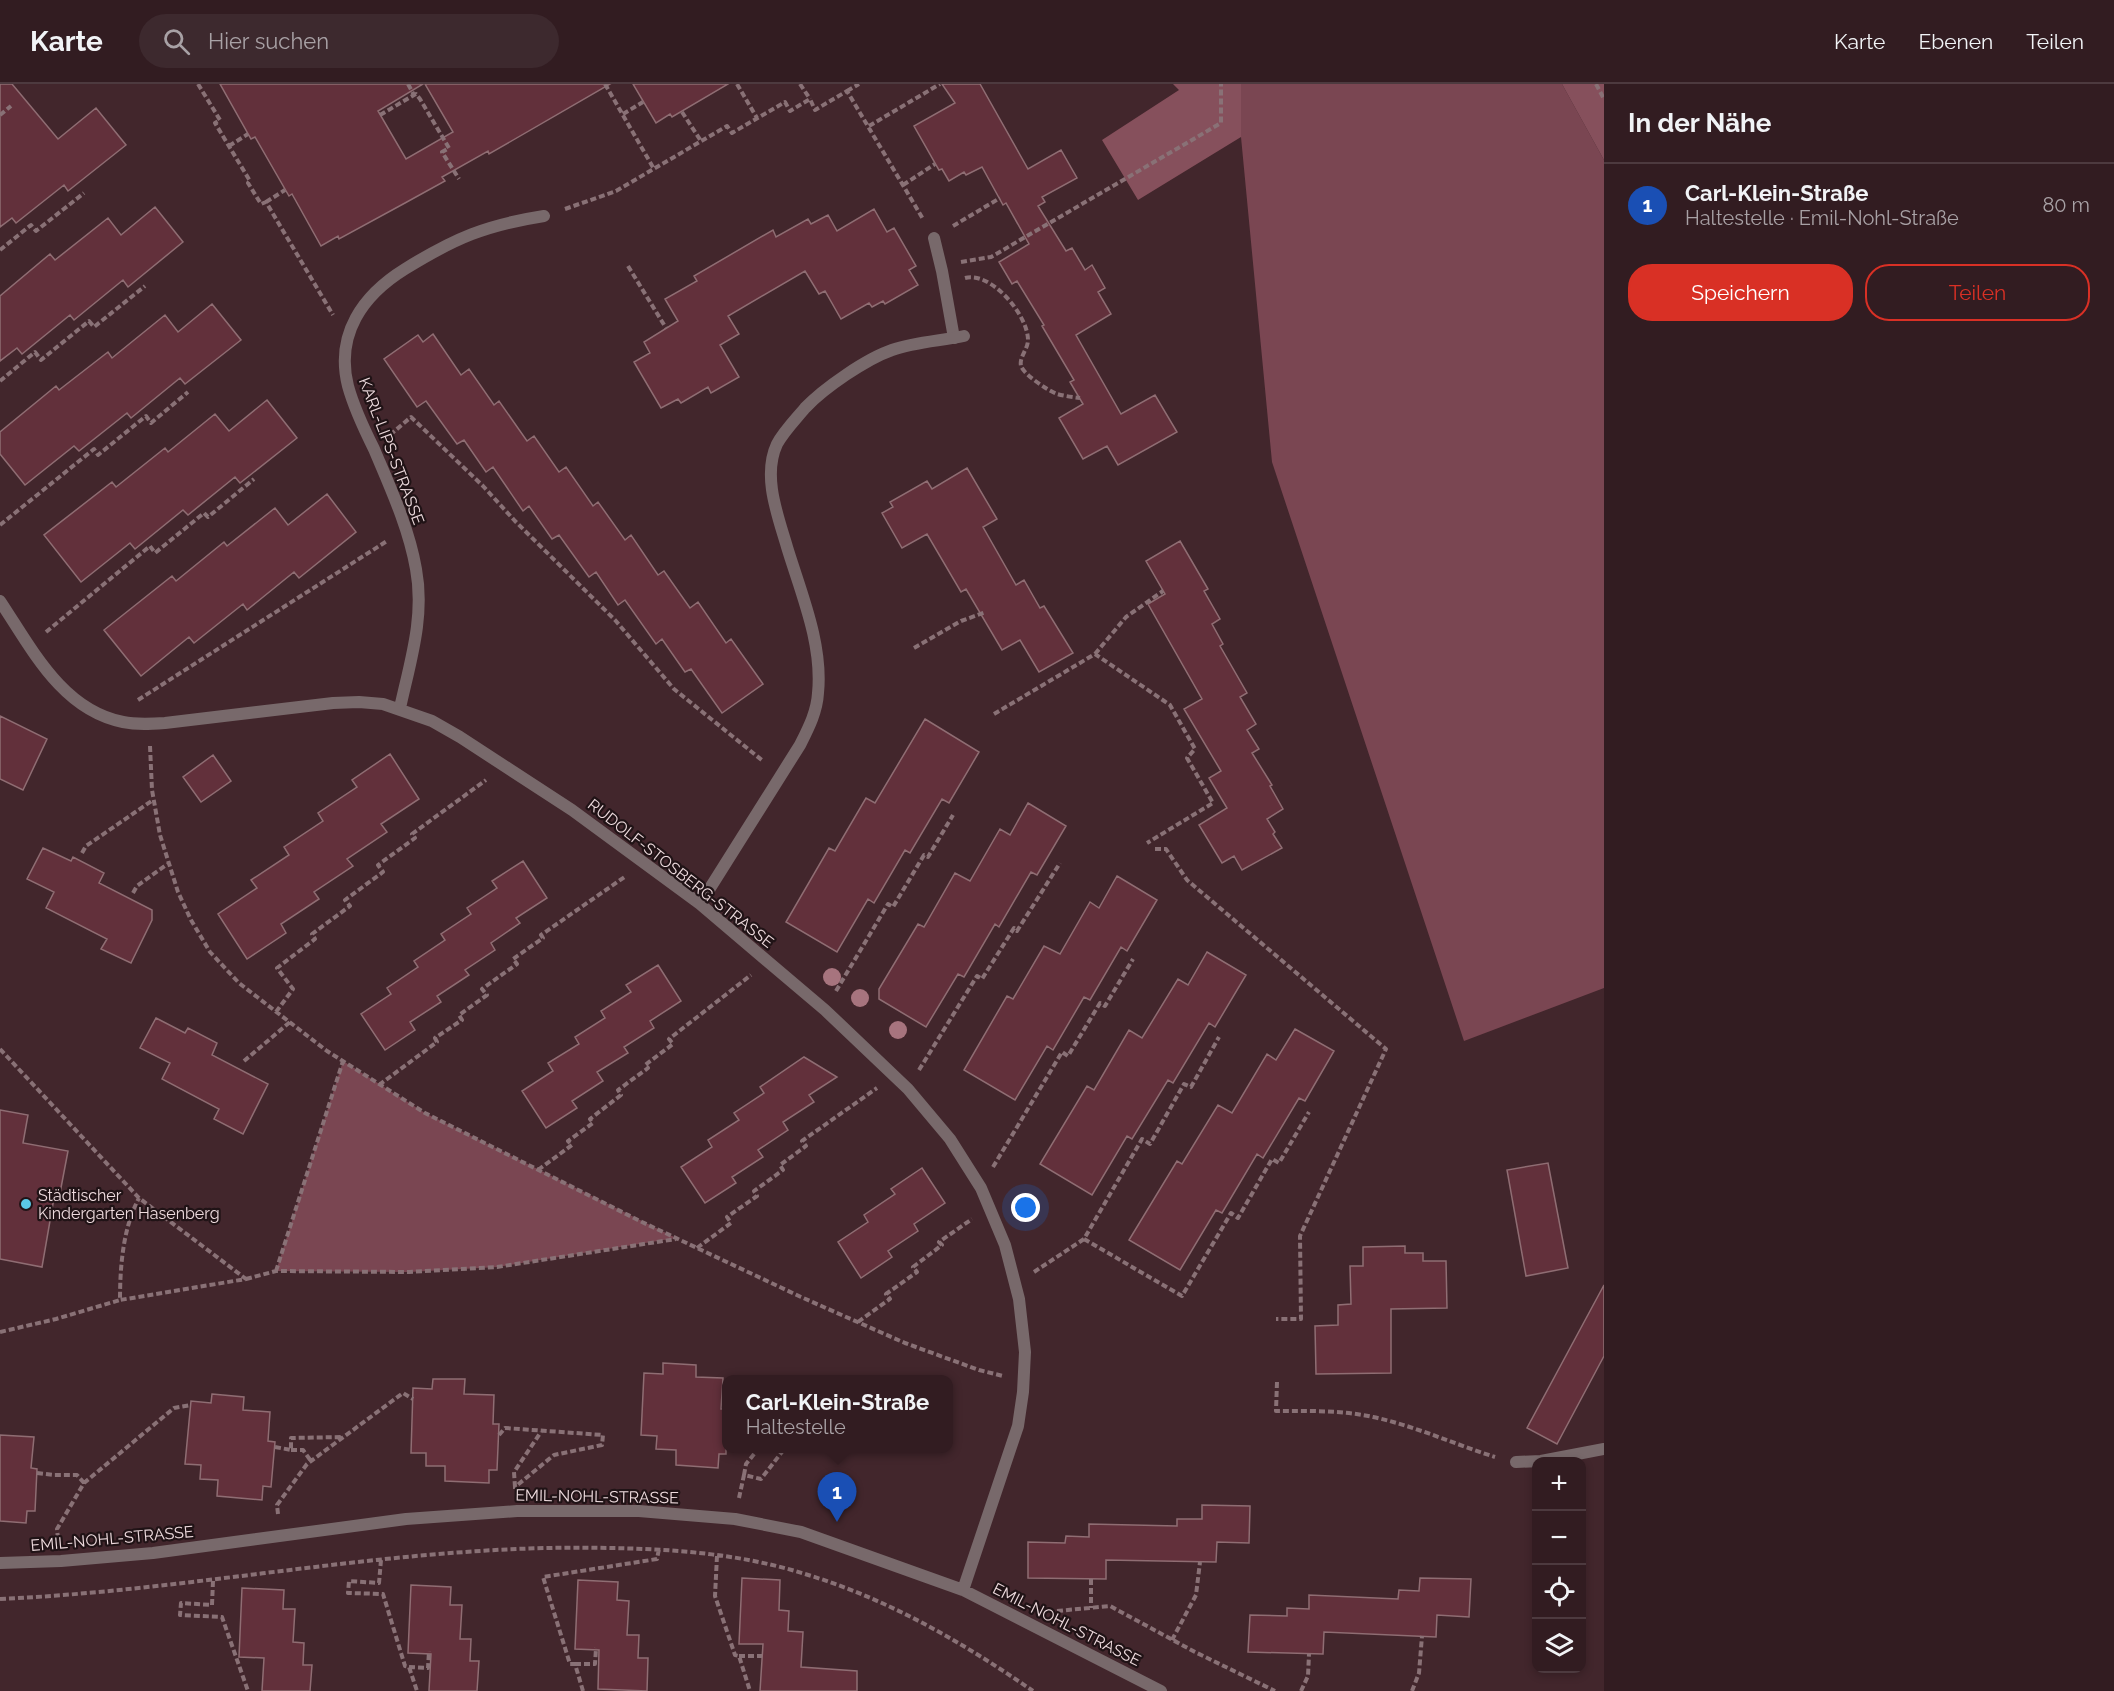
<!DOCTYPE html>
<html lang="de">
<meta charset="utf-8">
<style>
:root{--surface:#321c21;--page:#3d292e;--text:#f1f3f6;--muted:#a8a1a5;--line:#4d3a3f;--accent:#d93025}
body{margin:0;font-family:Raleway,sans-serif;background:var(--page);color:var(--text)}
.controls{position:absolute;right:18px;bottom:18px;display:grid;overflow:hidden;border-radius:12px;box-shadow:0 3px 9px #0003}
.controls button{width:54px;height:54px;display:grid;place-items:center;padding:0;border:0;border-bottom:2px solid var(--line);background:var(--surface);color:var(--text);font:30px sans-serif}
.you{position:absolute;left:1026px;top:1124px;width:21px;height:21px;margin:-15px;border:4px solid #fff;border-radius:50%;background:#1a73e8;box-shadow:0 0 0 9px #1a73e833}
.badge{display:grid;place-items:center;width:39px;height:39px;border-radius:50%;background:var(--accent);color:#fff;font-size:20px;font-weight:700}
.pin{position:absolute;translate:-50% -50px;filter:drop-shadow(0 2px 3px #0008)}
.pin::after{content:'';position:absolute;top:32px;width:21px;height:18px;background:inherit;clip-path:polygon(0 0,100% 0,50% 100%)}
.popup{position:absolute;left:722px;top:1291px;width:231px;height:78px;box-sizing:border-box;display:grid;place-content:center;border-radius:12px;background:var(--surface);filter:drop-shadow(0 2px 4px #0005);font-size:20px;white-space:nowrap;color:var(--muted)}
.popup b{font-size:22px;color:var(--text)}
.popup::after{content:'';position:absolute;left:50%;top:100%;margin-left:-12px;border:12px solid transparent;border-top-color:var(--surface)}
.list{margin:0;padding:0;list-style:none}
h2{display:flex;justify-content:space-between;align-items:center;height:78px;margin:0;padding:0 24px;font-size:26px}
h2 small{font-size:20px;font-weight:400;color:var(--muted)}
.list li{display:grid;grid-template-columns:39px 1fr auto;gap:18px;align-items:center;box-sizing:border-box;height:84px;padding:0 24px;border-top:2px solid var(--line)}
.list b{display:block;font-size:22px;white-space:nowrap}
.list p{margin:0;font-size:20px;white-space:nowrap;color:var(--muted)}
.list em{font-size:20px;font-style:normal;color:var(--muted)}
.actions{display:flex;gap:12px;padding:18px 24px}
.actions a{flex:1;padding:14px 0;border:2px solid var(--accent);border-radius:24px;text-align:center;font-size:21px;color:var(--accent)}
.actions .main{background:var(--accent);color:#fff}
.icon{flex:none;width:33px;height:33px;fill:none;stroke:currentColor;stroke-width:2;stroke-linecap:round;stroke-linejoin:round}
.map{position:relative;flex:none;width:1604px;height:1607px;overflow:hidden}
header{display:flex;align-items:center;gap:36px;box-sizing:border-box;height:84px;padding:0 30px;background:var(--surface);border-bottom:2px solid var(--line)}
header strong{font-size:28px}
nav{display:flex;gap:33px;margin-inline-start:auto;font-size:21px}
.search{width:420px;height:54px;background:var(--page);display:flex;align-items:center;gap:15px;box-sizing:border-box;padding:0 21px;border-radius:33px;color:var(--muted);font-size:22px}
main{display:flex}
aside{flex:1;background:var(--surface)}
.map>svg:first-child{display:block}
.green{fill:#7a4652}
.forest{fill:#86505c}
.building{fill:#62303b;stroke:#8f6d73;stroke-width:1.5}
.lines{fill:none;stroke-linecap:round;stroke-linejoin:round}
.path{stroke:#897176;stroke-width:4;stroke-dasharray:6 3;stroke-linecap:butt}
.lane{stroke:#78696b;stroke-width:12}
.street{stroke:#78696b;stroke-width:12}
.tree{fill:#a7747e}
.poi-dot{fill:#5ac8e6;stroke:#201316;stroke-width:2}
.labels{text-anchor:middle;stroke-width:4.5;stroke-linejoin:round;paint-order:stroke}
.street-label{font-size:16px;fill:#eedbde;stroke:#201316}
.poi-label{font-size:16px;fill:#eedbde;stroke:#201316;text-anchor:start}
</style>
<header>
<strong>Karte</strong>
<div class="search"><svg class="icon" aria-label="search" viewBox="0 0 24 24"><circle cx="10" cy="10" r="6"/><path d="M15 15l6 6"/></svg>Hier suchen</div>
<nav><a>Karte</a><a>Ebenen</a><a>Teilen</a></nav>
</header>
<main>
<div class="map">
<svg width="1604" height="1607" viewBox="0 0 1604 1607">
<rect width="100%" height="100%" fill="#42262c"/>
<!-- green -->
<path class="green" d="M 1241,0 L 1562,0 L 1604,76 L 1604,904 L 1464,957 L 1272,378 L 1241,53 Z
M 343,977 L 425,1029 L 676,1154 L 497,1183 L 409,1188 L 276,1187 Z"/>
<!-- forest -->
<path class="forest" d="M 1173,0 L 1241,0 L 1241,53 L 1138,116 L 1102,56 L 1179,6 Z
M 1562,0 L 1604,0 L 1604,76 Z"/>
<!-- building -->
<path class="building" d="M 0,0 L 12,0 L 58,55 L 96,24 L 126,61 L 68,107 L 64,101 L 16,139 L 12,134 L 0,143 Z
M 220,0 L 423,0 L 378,27 L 406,75 L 453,48 L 425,0 L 610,0 L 489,70 L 488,67 L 442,93 L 445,97 L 405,119 L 339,155 L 338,152 L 321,162 L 292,110 L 289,112 L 255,53 L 251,55 Z
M 633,0 L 728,0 L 672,33 L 670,30 L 656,39 Z
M 942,0 L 980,0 L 1028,85 L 1061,66 L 1077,94 L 1042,113 L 1045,118 L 1038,122 L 1066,167 L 1072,164 L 1085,186 L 1092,181 L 1105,204 L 1098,208 L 1111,230 L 1076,251 L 1121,330 L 1155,311 L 1177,348 L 1118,381 L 1107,362 L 1083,375 L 1059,334 L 1083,320 L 1070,298 L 1074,296 L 1042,242 L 1044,241 L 1017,197 L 1012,200 L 999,178 L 1029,160 L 1006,119 L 1003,121 L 982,83 L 966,91 L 964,88 L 949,97 L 942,85 L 939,86 L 914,42 L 955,19 Z
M 155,123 L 183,158 L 128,203 L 123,196 L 74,236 L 70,231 L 22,270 L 17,264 L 0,277 L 0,212 L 50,170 L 55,176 L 108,134 L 121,151 Z
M 874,125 L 887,148 L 894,144 L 916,182 L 909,186 L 918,201 L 885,220 L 883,217 L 872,223 L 869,219 L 841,235 L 825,207 L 819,210 L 805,187 L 728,232 L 739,250 L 720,261 L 739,293 L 711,309 L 708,303 L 681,319 L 678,315 L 661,324 L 634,278 L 650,269 L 644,258 L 678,237 L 665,215 L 697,197 L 694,192 L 773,146 L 776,153 L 808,135 L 811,140 L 828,131 L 837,147 Z
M 212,220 L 241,256 L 185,300 L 180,294 L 131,334 L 127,329 L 79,367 L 74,362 L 25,401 L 0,370 L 0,348 L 56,302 L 59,306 L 108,268 L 112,274 L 165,231 L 178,248 Z
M 433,250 L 461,291 L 469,285 L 494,321 L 499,317 L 527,357 L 534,352 L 559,388 L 566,383 L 593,422 L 598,418 L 625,456 L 631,451 L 658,491 L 664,487 L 690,524 L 698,518 L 726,559 L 731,555 L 763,600 L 722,629 L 691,585 L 685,588 L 662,555 L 656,560 L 625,516 L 618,521 L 596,488 L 589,493 L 559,451 L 552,455 L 529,422 L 523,427 L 493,383 L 486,388 L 464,356 L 457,360 L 426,317 L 417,323 L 384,275 L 418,251 L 423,258 Z
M 267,316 L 297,354 L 240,399 L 235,393 L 188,431 L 183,426 L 135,465 L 130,459 L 81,498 L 44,451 L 112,398 L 116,403 L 165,364 L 168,368 L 215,330 L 229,347 Z
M 967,384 L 997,435 L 983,443 L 1016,501 L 1024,496 L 1040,524 L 1044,522 L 1073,569 L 1039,588 L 1020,556 L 1002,566 L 966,505 L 961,508 L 927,450 L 902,464 L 882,429 L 893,423 L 890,418 L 927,397 L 932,405 Z
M 327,410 L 356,448 L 299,494 L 294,488 L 247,526 L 243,520 L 194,559 L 189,553 L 141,592 L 104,546 L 172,492 L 176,497 L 224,458 L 227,462 L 275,424 L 288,441 Z
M 1180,457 L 1208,505 L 1204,507 L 1220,535 L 1212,540 L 1223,560 L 1220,562 L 1247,609 L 1240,613 L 1256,640 L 1247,646 L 1259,665 L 1252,669 L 1272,701 L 1270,702 L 1283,725 L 1267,735 L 1275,748 L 1273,750 L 1282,764 L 1242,786 L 1234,772 L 1222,779 L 1199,741 L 1227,724 L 1209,694 L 1221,687 L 1184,625 L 1202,615 L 1148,520 L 1165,510 L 1146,477 Z
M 0,632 L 47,655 L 23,706 L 0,695 Z
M 925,635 L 979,668 L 949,719 L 942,715 L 910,769 L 905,766 L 874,819 L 868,815 L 837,868 L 786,838 L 829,764 L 835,767 L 866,714 L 875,719 Z
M 390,670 L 419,715 L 381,740 L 387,748 L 347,775 L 353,782 L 314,808 L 319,815 L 281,840 L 286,849 L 247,875 L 218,830 L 257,804 L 251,796 L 289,771 L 284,763 L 323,737 L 318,729 L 357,703 L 352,696 Z
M 213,671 L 231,697 L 201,718 L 183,693 Z
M 1028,719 L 1066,742 L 1037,791 L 1031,788 L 999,843 L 995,840 L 964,893 L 958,890 L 926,943 L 879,915 L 879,905 L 918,840 L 924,843 L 955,789 L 970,797 L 1000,745 L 1010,751 Z
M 43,764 L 71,777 L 73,773 L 104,789 L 99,799 L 152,826 L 152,836 L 131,879 L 101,865 L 107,855 L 46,824 L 54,808 L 27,795 Z
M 523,777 L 547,814 L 516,834 L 520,839 L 491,859 L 495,866 L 465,886 L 469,891 L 437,912 L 441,918 L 410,938 L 415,946 L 385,966 L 361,930 L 391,910 L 387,904 L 418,883 L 414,877 L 445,856 L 441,850 L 471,830 L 467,824 L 497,804 L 492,797 Z
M 1117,792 L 1157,816 L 1127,867 L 1121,863 L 1090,916 L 1084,913 L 1053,966 L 1047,962 L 1015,1016 L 964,986 L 1007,912 L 1013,915 L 1044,862 L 1060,870 L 1090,818 L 1099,824 Z
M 1207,868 L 1246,891 L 1215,943 L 1209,939 L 1173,999 L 1168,996 L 1132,1055 L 1127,1052 L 1092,1111 L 1040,1080 L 1087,1002 L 1094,1006 L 1129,946 L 1142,954 L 1178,895 L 1188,901 Z
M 658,881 L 681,917 L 650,937 L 654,944 L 624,963 L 628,969 L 597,988 L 603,997 L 572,1017 L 577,1024 L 546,1044 L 522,1007 L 553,987 L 548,979 L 579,960 L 575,953 L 605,934 L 601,927 L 631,908 L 626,901 Z
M 156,934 L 185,949 L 188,944 L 217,959 L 212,971 L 268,1000 L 243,1050 L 214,1035 L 219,1025 L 162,995 L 170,979 L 140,964 Z
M 1295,945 L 1334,967 L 1305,1017 L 1299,1014 L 1263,1074 L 1257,1070 L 1222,1129 L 1216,1126 L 1180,1186 L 1129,1156 L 1177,1077 L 1182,1080 L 1218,1021 L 1232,1029 L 1267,970 L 1276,976 Z
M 804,973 L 837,993 L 809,1011 L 814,1018 L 783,1038 L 788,1046 L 758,1066 L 763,1073 L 732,1093 L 736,1099 L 705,1119 L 681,1083 L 712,1063 L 708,1056 L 739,1036 L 734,1029 L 764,1009 L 760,1003 Z
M 0,1026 L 28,1031 L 23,1059 L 68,1067 L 60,1109 L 55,1108 L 42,1183 L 0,1175 Z
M 1548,1079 L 1568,1184 L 1526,1192 L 1507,1086 Z
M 922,1084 L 945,1119 L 914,1140 L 918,1147 L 888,1167 L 892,1173 L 861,1194 L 838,1158 L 868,1138 L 864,1131 L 895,1110 L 891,1105 Z
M 1405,1162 L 1405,1169 L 1423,1169 L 1423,1177 L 1446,1177 L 1447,1224 L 1391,1225 L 1391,1289 L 1316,1290 L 1315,1242 L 1338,1241 L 1338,1221 L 1351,1220 L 1350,1182 L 1363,1182 L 1363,1163 Z
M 1604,1201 L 1604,1272 L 1557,1360 L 1527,1344 Z
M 663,1279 L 696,1281 L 696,1293 L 723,1294 L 721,1325 L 726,1325 L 726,1370 L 719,1370 L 718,1384 L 676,1381 L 676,1366 L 656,1365 L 657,1352 L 641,1351 L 644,1289 L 663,1290 Z
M 433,1295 L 465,1295 L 464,1310 L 494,1311 L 493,1340 L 499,1340 L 497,1386 L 489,1386 L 489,1399 L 445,1397 L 445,1382 L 426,1382 L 426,1369 L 411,1369 L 413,1304 L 432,1305 Z
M 212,1310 L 244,1313 L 243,1326 L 270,1328 L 268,1357 L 275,1358 L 271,1403 L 263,1402 L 262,1416 L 217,1412 L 218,1396 L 200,1395 L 201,1381 L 185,1380 L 191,1317 L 211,1319 Z
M 0,1351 L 34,1353 L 31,1384 L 37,1385 L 35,1427 L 27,1427 L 26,1439 L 0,1437 Z
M 1202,1421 L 1250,1422 L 1249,1459 L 1217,1458 L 1216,1478 L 1106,1476 L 1106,1495 L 1028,1494 L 1028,1458 L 1065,1459 L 1066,1452 L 1089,1453 L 1089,1440 L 1177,1442 L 1177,1435 L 1202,1435 Z
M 742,1494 L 780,1496 L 779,1526 L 789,1527 L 788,1547 L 803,1548 L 801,1583 L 857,1587 L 857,1607 L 760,1607 L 763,1560 L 739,1560 Z
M 1420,1494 L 1471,1495 L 1469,1533 L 1437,1531 L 1436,1553 L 1324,1548 L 1323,1570 L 1248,1568 L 1250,1531 L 1287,1532 L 1287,1524 L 1309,1525 L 1309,1511 L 1398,1515 L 1399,1506 L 1419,1507 Z
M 578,1496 L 618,1498 L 617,1516 L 629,1517 L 627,1551 L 639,1551 L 638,1574 L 648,1574 L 647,1607 L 598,1605 L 599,1566 L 575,1565 Z
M 411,1501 L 451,1503 L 450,1521 L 462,1521 L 460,1555 L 471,1555 L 470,1577 L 479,1577 L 477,1607 L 429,1607 L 431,1570 L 408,1569 Z
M 242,1504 L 284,1506 L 283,1525 L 295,1525 L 293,1558 L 304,1559 L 303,1581 L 312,1581 L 310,1607 L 262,1607 L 264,1574 L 239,1573 Z"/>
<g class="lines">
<!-- path -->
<path class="path" d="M 198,0 L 220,36 L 215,39 L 250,97 L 248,99 L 261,120 L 266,118 L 333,231
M 408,0 L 414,11 L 416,10 L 420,15 L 449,64 L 442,68 L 459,95
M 605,0 L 654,85
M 737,0 L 757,34
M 800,0 L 810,15
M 1596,0 L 1604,15
M 847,7 L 859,0
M 682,28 L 701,57
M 623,30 L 643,18
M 0,31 L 11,22
M 380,31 L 414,11
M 869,42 L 940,0
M 229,62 L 248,50
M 903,101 L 935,80
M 266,118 L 285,106
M 565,125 L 616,107 L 727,42 L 732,49 L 785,18 L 790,27 L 810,15 L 815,26 L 847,7 L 923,135
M 953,142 L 1000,114
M 0,166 L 31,141 L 36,147 L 84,109
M 961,178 L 991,173 L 1221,39 L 1221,0
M 628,182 L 666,244
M 965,194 C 991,187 1028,231 1028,256 C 1028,265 1019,273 1021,282 C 1024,291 1049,307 1057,310 C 1064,312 1072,313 1080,314
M 0,297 L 35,268 L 41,276 L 89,237 L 94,243 L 145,202
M 390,351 L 411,333 L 483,402 L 515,437 L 615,536 L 674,605 L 763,677
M 0,441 L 94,365 L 98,371 L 146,332 L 151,339 L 188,308
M 46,548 L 150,462 L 155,469 L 204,429 L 208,433 L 254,395
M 914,564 L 961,537 L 986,528
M 1095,570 L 1126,533 L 1163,507
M 138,616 L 387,457
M 994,630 L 1095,570 L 1170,621 L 1195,665 L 1187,674 L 1213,719 L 1147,759
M 150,662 L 152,706 L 160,751 L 178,808 L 191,836 L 210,868 L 239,899 L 327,967 L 425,1029 L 642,1138 L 801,1213 L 905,1259 L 979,1286 L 1003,1292
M 1155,765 L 1166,765 L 1187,796 L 1386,965 L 1300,1152 L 1301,1235 L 1276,1235
M 82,769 L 86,762 L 153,716
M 133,809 L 137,802 L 169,779
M 836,907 L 888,820 L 893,823 L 924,771 L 928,773 L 953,731
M 276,928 L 293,905 L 277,884 L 315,855 L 312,850 L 350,822 L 345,816 L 383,788 L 378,781 L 415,754 L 412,750 L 486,696
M 0,965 L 139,1114 L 246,1195 L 120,1216 C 120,1182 123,1144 139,1114
M 244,977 L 290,938
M 919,986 L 977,892 L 982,895 L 1014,844 L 1017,847 L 1060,779
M 379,1001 L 437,958 L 435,954 L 462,936 L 459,931 L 487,911 L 482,905 L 517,880 L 513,875 L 543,854 L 541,851 L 626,792
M 993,1083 L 1062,968 L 1068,972 L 1100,919 L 1105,922 L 1133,875
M 538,1086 L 572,1061 L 568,1057 L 593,1039 L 590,1035 L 621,1011 L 618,1006 L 648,984 L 645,981 L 673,960 L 669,955 L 751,891
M 1084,1155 L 1182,1212 L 1231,1129 L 1238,1134 L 1272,1075 L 1279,1079 L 1309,1028
M 697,1164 L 731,1139 L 727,1133 L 757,1112 L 754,1107 L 783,1086 L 780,1081 L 806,1062 L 802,1057 L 877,1004
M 276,1187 L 343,977
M 1034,1188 L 1084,1155 L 1142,1055 L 1150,1060 L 1184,1000 L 1191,1003 L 1219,953
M 246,1195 L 276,1187 L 409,1188 L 497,1183 L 676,1155
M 858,1238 L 890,1215 L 886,1210 L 917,1188 L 913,1183 L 942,1161 L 939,1158 L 972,1135
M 0,1248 L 56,1235 L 120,1216
M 1277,1298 L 1276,1327 C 1308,1327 1341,1326 1373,1333 C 1415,1342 1454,1360 1495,1373
M 499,1351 L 505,1344 L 603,1351 L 602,1361 L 554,1371 L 515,1403 L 515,1405
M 275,1363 L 291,1366 L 291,1354 L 343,1353
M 291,1366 L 303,1366 L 311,1377
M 37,1389 L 54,1391 L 77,1391 L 84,1399
M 744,1391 L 746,1380 L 759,1364
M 515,1403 L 514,1388 L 541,1348
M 739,1414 L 744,1391 L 761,1395 L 785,1364
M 278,1430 L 277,1421 L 307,1380 L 403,1309 L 413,1315
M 58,1455 L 57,1445 L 84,1399 L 174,1324 L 191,1321
M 717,1472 L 715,1512 L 735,1571 L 739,1572 L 750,1607
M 381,1476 L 379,1499 L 349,1497 L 348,1509 L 383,1510 L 405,1582 L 409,1583 L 417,1607
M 1091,1495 L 1091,1524
M 213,1497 L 212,1521 L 181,1519 L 180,1531 L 222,1533 L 248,1607
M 0,1515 C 203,1506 405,1459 609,1464 C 674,1465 742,1470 805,1490 C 888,1515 962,1558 1033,1607
M 1057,1527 L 1110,1522 L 1195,1568 L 1275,1607
M 1172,1556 L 1196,1511 L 1200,1478
M 739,1572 L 762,1572
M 575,1580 L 595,1580 L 596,1564
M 409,1583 L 428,1584 L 429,1567
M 583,1607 L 575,1580 L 570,1580 L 543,1493 L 657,1475 L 659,1465
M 1301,1607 L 1308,1592 L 1309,1570
M 1412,1607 L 1419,1589 L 1422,1552"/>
<!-- lane -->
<path class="lane" d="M 934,154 L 942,187 L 954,254"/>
<!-- street -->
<path class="street" d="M 0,517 C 32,565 62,626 123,638 C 137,641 151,640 165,639 L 333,619 L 359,618 L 383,620 L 432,637 L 460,653 L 572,726 L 700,820 L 825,926 L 908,1005 L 950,1055 L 981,1104 L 1005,1161 L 1019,1215 L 1025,1268 L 1023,1308 L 1018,1342 L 963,1506
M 400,624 C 410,578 425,533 416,485 C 409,444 390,403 374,365 C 364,345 354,324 348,302 C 335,250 363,211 405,185 C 455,154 486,141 544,132
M 700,820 L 800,661 C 808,645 817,628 818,609 C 823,560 801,509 787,463 C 778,432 762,392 777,360 C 784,347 796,335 805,324 C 824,304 866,275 892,266 C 915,258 940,257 964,252
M 1516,1378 L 1541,1377 L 1604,1365
M 0,1479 L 61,1477 L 153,1469 L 406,1435 L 517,1427 L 639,1427 L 735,1435 L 801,1448 L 963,1506 L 1161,1607"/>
</g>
<!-- trees -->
<g class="tree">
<circle cx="832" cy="893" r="9"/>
<circle cx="860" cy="914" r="9"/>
<circle cx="898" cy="946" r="9"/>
</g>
<!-- markers -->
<circle class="poi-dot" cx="26" cy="1120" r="6"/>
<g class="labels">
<!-- street labels -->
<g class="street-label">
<text transform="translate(392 367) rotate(69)" y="6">KARL-LIPS-STRASSE</text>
<text transform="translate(681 789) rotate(38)" y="6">RUDOLF-STOSBERG-STRASSE</text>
<text transform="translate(597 1412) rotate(1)" y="6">EMIL-NOHL-STRASSE</text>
<text transform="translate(112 1454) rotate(-5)" y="6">EMIL-NOHL-STRASSE</text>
<text transform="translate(1067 1540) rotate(27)" y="6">EMIL-NOHL-STRASSE</text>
</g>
<!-- poi labels -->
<g class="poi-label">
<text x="38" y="1117">Städtischer<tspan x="38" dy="18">Kindergarten Hasenberg</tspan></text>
</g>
</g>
</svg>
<div class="controls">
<button>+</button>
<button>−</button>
<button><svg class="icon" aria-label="locate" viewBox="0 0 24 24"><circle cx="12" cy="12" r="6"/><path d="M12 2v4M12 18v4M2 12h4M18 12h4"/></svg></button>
<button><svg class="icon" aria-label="layers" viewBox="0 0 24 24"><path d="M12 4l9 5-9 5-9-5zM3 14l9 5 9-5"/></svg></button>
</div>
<div class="you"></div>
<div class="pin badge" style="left:837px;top:1438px;background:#1a4fb4">1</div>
<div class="popup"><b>Carl-Klein-Straße</b>Haltestelle</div>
</div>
<aside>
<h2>In der Nähe<small></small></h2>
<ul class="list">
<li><span class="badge" style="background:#1a4fb4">1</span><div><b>Carl-Klein-Straße</b><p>Haltestelle · Emil-Nohl-Straße</p></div><em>80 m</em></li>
</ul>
<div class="actions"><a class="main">Speichern</a><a>Teilen</a></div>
</aside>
</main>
